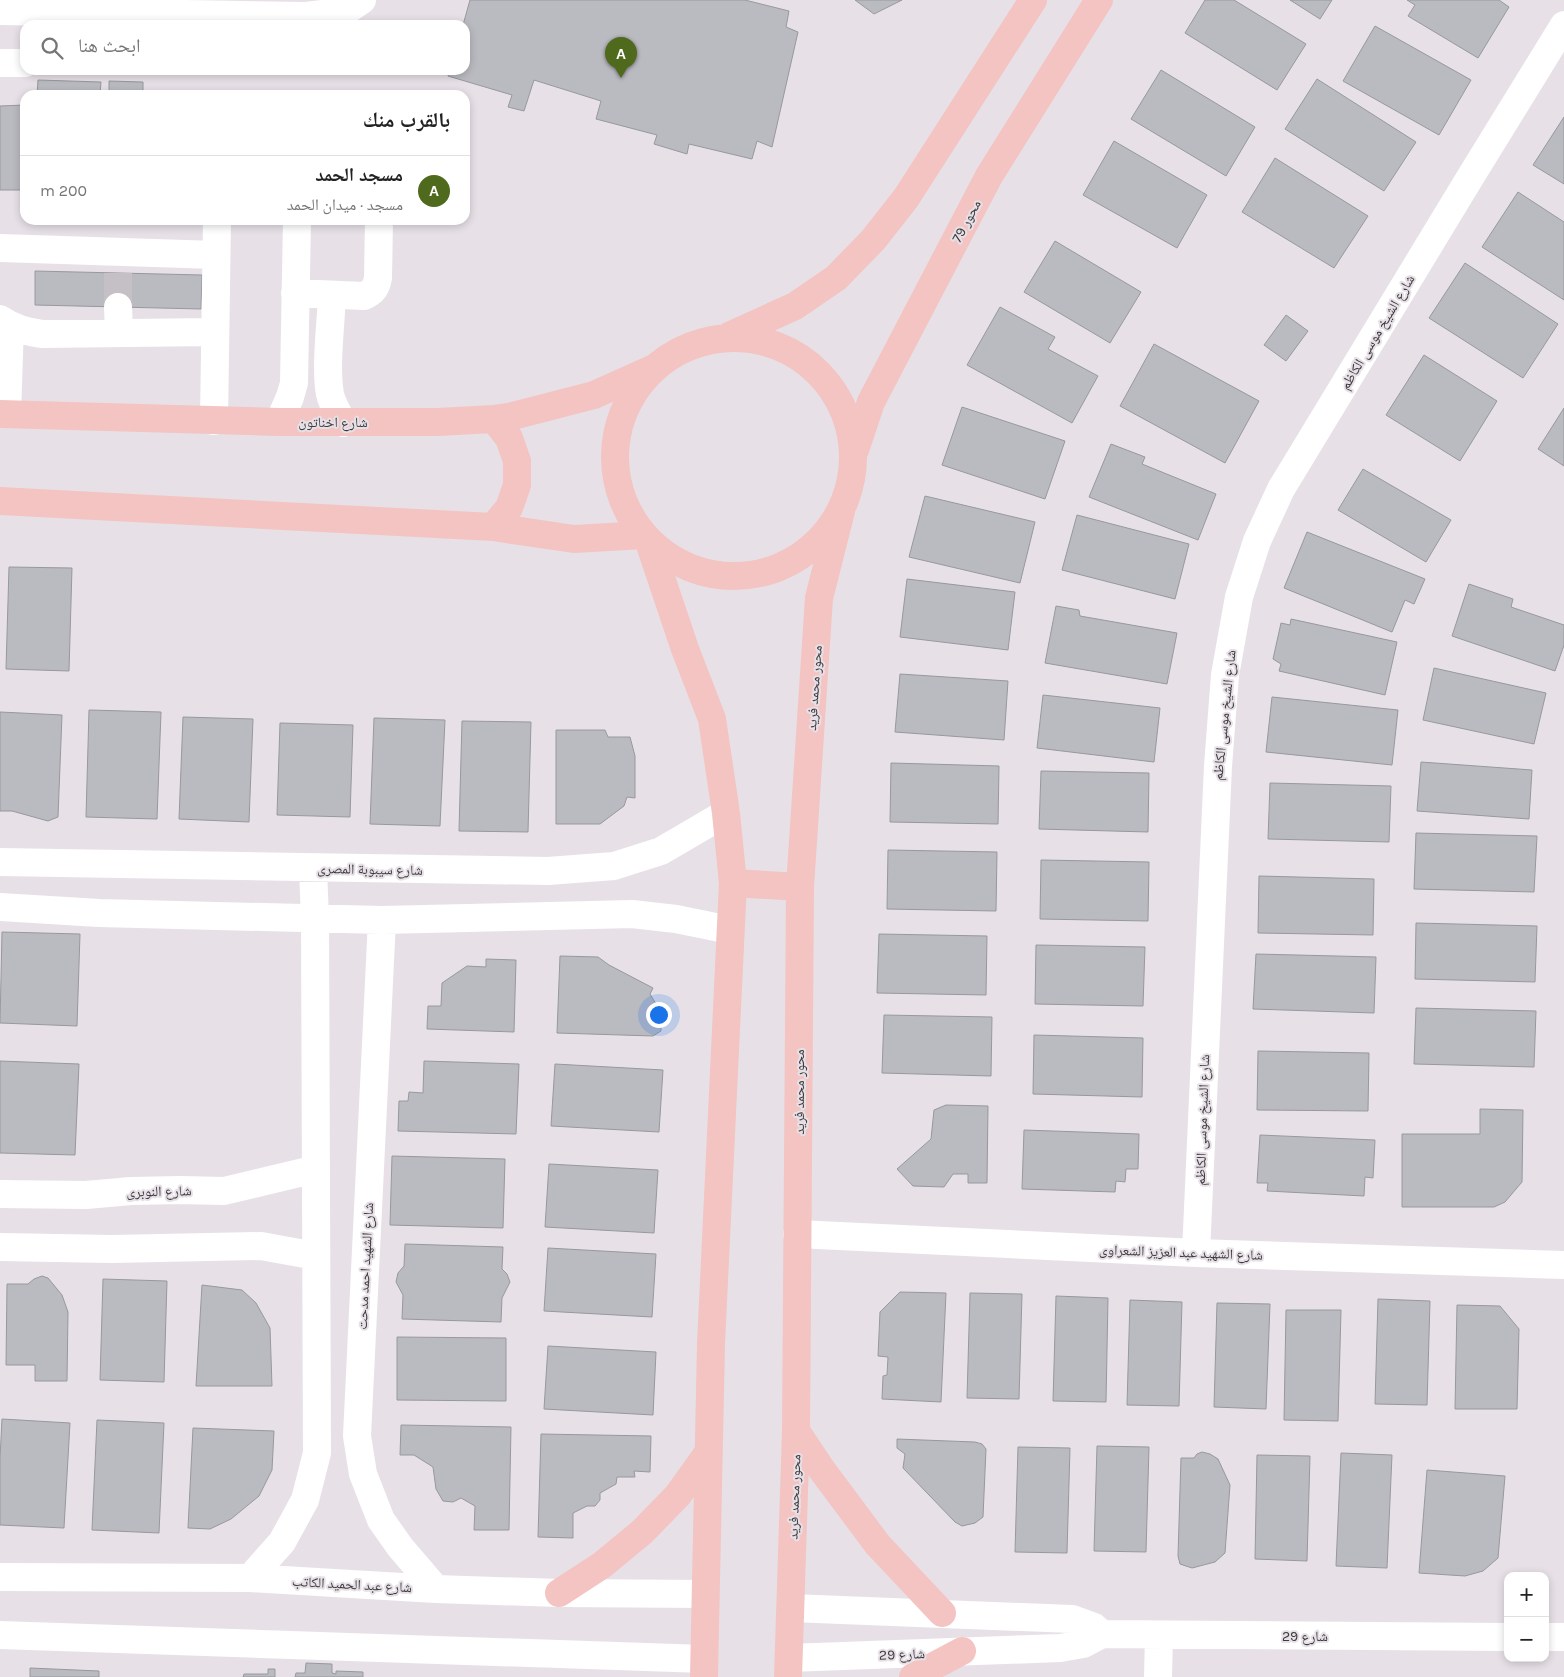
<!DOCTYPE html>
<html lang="ar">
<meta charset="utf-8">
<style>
:root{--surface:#fff;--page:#f2f2f2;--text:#222;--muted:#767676;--line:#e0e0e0;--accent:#4f6a1c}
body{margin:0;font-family:Karla,"Noto Naskh Arabic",sans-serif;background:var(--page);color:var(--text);direction:rtl}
.controls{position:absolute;right:15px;bottom:15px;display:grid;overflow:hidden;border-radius:10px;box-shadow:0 2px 8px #0003}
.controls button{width:45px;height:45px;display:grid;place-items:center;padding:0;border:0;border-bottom:1px solid var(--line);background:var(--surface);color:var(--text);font:25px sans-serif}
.you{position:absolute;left:658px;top:1014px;width:18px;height:18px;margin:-12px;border:4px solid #fff;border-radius:50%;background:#1a73e8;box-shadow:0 0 0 8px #1a73e833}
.badge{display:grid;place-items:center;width:32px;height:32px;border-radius:50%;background:var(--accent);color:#fff;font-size:16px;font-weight:700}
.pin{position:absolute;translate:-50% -41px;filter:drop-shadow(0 1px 2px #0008)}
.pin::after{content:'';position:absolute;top:26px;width:18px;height:15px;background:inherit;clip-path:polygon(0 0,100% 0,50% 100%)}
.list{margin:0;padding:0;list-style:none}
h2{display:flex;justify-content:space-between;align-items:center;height:65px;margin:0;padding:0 20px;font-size:21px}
h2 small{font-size:16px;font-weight:400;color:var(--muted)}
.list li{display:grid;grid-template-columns:32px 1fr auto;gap:15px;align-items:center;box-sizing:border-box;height:70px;padding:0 20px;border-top:1px solid var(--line)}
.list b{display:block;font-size:19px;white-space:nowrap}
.list p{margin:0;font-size:16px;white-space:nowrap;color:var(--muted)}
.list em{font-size:16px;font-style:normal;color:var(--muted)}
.icon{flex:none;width:28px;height:28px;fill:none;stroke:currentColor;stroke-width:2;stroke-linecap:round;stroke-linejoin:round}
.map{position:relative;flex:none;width:1564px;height:1677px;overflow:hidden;direction:ltr}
.search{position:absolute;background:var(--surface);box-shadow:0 2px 8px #0003;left:20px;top:20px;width:450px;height:55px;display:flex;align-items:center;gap:12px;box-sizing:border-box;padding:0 18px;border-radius:15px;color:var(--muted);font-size:19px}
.panel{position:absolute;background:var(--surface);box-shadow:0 2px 8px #0003;left:20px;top:90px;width:450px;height:135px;border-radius:15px;direction:rtl}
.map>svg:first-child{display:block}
.building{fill:#babac1;stroke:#98989f}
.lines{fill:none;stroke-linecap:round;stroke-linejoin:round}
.minor-tunnel{stroke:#c5c0c5;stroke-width:28;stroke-dasharray:28 14;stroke-linecap:butt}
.minor{stroke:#fff;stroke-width:28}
.major{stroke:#f3c4c2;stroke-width:28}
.labels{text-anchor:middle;stroke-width:4;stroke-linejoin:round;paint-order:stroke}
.street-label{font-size:14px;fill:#3d3b3d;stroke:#e7e1e7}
</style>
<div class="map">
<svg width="1564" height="1677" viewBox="0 0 1564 1677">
<rect width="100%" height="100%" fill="#e7e1e7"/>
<!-- building -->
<path class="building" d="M 470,0 L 745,0 L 789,11 L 786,27 L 798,32 L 772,147 L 757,141 L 752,159 L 689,144 L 687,154 L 654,144 L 657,135 L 596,119 L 601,101 L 534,80 L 524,111 L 508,107 L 512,95 L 448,76 L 450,70 L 465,70 L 465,25 L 463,25 Z
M 855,0 L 902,0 L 874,14 Z
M 1205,0 L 1234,0 L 1306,44 L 1277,90 L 1185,33 Z
M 1290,0 L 1332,0 L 1320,19 Z
M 1407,0 L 1499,0 L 1509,7 L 1478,58 L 1408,16 L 1415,5 Z
M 1375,26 L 1471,80 L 1439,135 L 1343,81 Z
M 1161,70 L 1255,127 L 1226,176 L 1131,119 Z
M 1317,79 L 1416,142 L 1384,191 L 1285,129 Z
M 38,80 L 101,82 L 100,95 L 37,95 Z
M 109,81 L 143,82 L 143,95 L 109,95 Z
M 25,105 L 25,190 L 0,190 L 0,106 Z
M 1564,117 L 1564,184 L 1533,165 Z
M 1114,141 L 1207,195 L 1177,248 L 1083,195 Z
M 1275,158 L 1368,216 L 1334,268 L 1242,212 Z
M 1518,192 L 1564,222 L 1564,300 L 1482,247 Z
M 1055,241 L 1141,292 L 1110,343 L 1024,292 Z
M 1465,263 L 1558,324 L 1523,378 L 1429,318 Z
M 35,271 L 202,275 L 201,309 L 35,305 Z
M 1000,307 L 1055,337 L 1048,349 L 1098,376 L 1072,423 L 967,365 Z
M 1286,315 L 1308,331 L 1286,361 L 1264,345 Z
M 1154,344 L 1259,401 L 1225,463 L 1120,406 Z
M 1424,355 L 1497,401 L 1460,461 L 1386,415 Z
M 962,407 L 1065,441 L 1045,499 L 942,465 Z
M 1564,408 L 1564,466 L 1538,449 Z
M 1111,444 L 1145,457 L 1142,464 L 1216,494 L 1198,540 L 1089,497 Z
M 1363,469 L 1451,520 L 1426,562 L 1338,510 Z
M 925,496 L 1035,522 L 1020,583 L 909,557 Z
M 1077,515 L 1189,544 L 1175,599 L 1062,570 Z
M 1307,532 L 1425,579 L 1414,604 L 1405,600 L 1392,632 L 1284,588 Z
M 9,567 L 72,568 L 69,671 L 6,669 Z
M 907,579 L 1015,592 L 1008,650 L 900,637 Z
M 1469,584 L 1513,599 L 1511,607 L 1564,625 L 1564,645 L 1555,671 L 1452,636 Z
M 1056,606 L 1079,610 L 1080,616 L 1177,633 L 1167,684 L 1045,663 Z
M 1291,619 L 1397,642 L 1385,695 L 1279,671 L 1281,664 L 1273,659 L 1281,623 L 1290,625 Z
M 1434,668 L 1546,693 L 1534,744 L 1423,720 Z
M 900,674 L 1008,681 L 1004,740 L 895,732 Z
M 1043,695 L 1160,708 L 1154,762 L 1037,748 Z
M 1272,697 L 1398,710 L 1392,765 L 1266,752 Z
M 89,710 L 161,712 L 157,819 L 86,817 Z
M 0,712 L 62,715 L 58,817 L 48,821 L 12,811 L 0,811 Z
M 183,717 L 253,719 L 249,822 L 179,819 Z
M 374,718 L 445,720 L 440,826 L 370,824 Z
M 462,721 L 531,722 L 528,832 L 459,831 Z
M 280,723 L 353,725 L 350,817 L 277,815 Z
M 556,730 L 605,730 L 608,737 L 630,737 L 635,756 L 635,798 L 627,797 L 624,806 L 600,824 L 556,824 Z
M 1421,762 L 1532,770 L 1529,819 L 1417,811 Z
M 891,763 L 999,766 L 998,824 L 890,822 Z
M 1041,771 L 1149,773 L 1148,832 L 1039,829 Z
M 1270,783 L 1391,786 L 1389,842 L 1268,839 Z
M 1416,833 L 1537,836 L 1534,892 L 1414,889 Z
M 888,850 L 997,852 L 996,911 L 887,909 Z
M 1041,860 L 1149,862 L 1148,921 L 1040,919 Z
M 1259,876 L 1374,879 L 1373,935 L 1258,933 Z
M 1416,923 L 1537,926 L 1535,982 L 1415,979 Z
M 2,932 L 80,934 L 77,1026 L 0,1023 Z
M 879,934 L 987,936 L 986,995 L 877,993 Z
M 1036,945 L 1145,947 L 1143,1006 L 1035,1004 Z
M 1256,954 L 1376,957 L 1374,1013 L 1253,1009 Z
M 560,956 L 598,957 L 609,965 L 653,988 L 650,994 L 656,1004 L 652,1007 L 661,1023 L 661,1031 L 653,1036 L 557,1033 Z
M 486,959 L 516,960 L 514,1032 L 427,1029 L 428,1006 L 441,1006 L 442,983 L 467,966 L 486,967 Z
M 1416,1008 L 1536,1011 L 1534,1067 L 1414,1064 Z
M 884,1015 L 992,1017 L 991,1076 L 882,1073 Z
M 1034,1035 L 1143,1038 L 1142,1097 L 1033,1094 Z
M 1258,1051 L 1369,1053 L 1368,1111 L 1257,1110 Z
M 0,1061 L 79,1064 L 75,1155 L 0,1153 Z
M 424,1061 L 519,1064 L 516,1134 L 398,1131 L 399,1101 L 408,1101 L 409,1092 L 423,1093 Z
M 555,1064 L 663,1070 L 659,1132 L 551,1126 Z
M 946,1105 L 988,1106 L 987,1183 L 968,1183 L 968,1174 L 953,1174 L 944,1187 L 913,1186 L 897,1169 L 931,1139 L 934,1110 Z
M 1480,1109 L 1523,1110 L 1522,1182 L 1505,1202 L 1494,1207 L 1402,1207 L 1402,1134 L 1480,1134 Z
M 1024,1130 L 1139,1134 L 1138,1169 L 1126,1169 L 1125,1182 L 1116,1181 L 1115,1192 L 1022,1189 Z
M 1260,1135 L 1375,1140 L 1373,1178 L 1365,1177 L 1364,1196 L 1267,1191 L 1268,1183 L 1257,1183 Z
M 392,1156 L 505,1159 L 503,1228 L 390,1225 Z
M 549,1164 L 658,1170 L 654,1233 L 545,1227 Z
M 405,1244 L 503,1247 L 502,1269 L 507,1274 L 510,1282 L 502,1298 L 501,1322 L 402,1319 L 403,1295 L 396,1282 L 398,1273 L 404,1266 Z
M 548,1248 L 656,1254 L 652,1317 L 544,1311 Z
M 42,1276 L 48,1278 L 62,1295 L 68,1312 L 67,1381 L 35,1381 L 35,1365 L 6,1365 L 7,1284 L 28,1284 L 34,1279 Z
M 103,1279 L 167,1281 L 164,1382 L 100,1380 Z
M 202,1285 L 242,1290 L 256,1303 L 270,1328 L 272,1386 L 196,1386 Z
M 900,1292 L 946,1293 L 941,1402 L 882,1399 L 883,1376 L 887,1375 L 888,1357 L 878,1356 L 880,1312 Z
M 970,1293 L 1022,1294 L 1019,1399 L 967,1398 Z
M 1056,1296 L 1108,1298 L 1106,1402 L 1053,1401 Z
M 1378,1299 L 1430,1301 L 1427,1405 L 1375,1404 Z
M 1130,1300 L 1182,1302 L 1179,1406 L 1127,1405 Z
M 1217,1303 L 1270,1304 L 1266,1409 L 1214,1407 Z
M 1457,1305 L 1500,1306 L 1519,1329 L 1517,1409 L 1455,1409 Z
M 1286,1310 L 1341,1310 L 1338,1421 L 1284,1420 Z
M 397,1337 L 506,1338 L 506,1401 L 397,1400 Z
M 548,1346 L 656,1352 L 653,1415 L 544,1409 Z
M 2,1419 L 70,1423 L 64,1528 L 0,1525 L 0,1458 Z
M 97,1420 L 164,1423 L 159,1533 L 92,1530 Z
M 401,1425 L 511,1427 L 509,1530 L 474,1530 L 475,1506 L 461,1498 L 453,1502 L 443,1501 L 436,1489 L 433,1467 L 414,1455 L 400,1455 Z
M 193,1428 L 274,1431 L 272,1470 L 259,1496 L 231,1519 L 210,1529 L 188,1528 Z
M 541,1434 L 651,1436 L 650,1472 L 634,1471 L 635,1477 L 617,1477 L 616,1484 L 600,1493 L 600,1500 L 595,1506 L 587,1506 L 573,1513 L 573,1538 L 538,1537 Z
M 897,1439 L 975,1442 L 982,1444 L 986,1449 L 983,1517 L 975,1523 L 962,1526 L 955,1522 L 903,1468 L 905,1454 L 897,1448 Z
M 1097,1446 L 1149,1447 L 1146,1552 L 1094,1551 Z
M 1018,1447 L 1070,1448 L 1067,1553 L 1015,1552 Z
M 1202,1452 L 1210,1454 L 1218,1459 L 1230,1485 L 1225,1553 L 1215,1562 L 1192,1568 L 1180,1564 L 1178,1556 L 1181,1458 L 1194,1458 L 1197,1454 Z
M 1341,1453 L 1392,1455 L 1387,1568 L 1336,1566 Z
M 1257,1455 L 1310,1456 L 1307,1561 L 1255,1559 Z
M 1427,1470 L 1505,1476 L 1498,1558 L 1483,1571 L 1465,1576 L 1419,1573 Z
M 306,1663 L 332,1664 L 332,1673 L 336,1674 L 336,1671 L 363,1672 L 363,1677 L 295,1677 L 296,1673 L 305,1673 Z
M 30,1668 L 99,1671 L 99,1677 L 30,1677 Z
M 268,1669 L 275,1669 L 275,1677 L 243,1677 L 244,1674 L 268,1674 Z"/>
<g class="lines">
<!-- minor-tunnel -->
<path class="minor-tunnel" d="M 118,273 L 118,307"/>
<!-- minor -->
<path class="minor" d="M 0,11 L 306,16 L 346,11 L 362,0
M 0,63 L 25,63
M 0,248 L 216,255
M 295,293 L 364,296 C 373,292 376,288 378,278 L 379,220
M 332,295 C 331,324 325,367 330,394 C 332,404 338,413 343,423
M 118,307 L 119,333
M 0,319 C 13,328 26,332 42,334 L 214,332
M 7,414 L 10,325
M 214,421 L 217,220
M 279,422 L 290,397 L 294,383 L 297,220
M 0,862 L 548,871 L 614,866 L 661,851 L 726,813
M 0,907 L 99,913 L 382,920 L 632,914 L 676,919 L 730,930
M 382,920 L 357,1436 L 363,1474 L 381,1520 L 400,1547 L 436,1589
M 0,1194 L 86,1195 L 131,1191 L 181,1190 L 224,1191 L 316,1169
M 797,1234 L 1196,1253 L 1564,1265
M 0,1247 L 112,1249 L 261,1246 L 316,1256
M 1196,1253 L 1218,766 L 1225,675 L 1239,597 L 1257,541 L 1281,489 L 1471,176 L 1564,25
M 0,1577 L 250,1578 L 436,1589 L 559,1593 L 705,1594
M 250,1578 L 282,1542 L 305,1500 L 317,1453 L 315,920 L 313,868
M 791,1608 L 1072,1619 L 1094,1627 L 1102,1634
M 0,1635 L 704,1659
M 1545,1637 L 1564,1637
M 789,1658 L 1060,1648 L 1083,1644 L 1102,1634 L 1508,1637
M 1158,1677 L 1159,1635"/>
<!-- major -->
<path class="major" d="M 729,336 L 795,306 L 836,278 L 873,240 L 906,198 L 1033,0
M615 457a119 119 0 1 1 238 0a119 119 0 1 1-238 0Z
M 0,414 L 279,422 L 437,422 L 494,419 L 509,417 L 594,395 L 652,369
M 855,450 L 871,402 L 989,176 L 1099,0
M 0,501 L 493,527 L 574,539 L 644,535
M 493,527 L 509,508 L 517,485 L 517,461 L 509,438 L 494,419
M 648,539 L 685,649 L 712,719 L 726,813 L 733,883 L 711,1344 L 704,1677
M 733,883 L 800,887
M 796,1431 L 822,1470 L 878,1545 L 942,1613
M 559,1593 L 602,1565 L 642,1532 L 678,1495 L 708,1453
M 788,1677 L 796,1431 L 800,887 L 819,598 L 841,511
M 913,1677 L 962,1651"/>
</g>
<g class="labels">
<!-- street labels -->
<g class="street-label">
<text transform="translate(966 221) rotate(-62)" y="5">محور 79</text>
<text transform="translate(1377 332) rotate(-59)" y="5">شارع الشيخ موسى الكاظم</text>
<text x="333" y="427">شارع اخناتون</text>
<text transform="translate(814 688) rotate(-86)" y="5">محور محمد فريد</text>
<text transform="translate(1224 715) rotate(-84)" y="5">شارع الشيخ موسى الكاظم</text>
<text transform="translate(370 869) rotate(1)" y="5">شارع سيبوبة المصرى</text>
<text transform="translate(799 1092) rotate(-90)" y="5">محور محمد فريد</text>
<text transform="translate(1202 1120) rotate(-88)" y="5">شارع الشيخ موسى الكاظم</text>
<text transform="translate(159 1191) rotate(-1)" y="5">شارع النوبرى</text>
<text transform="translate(1181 1252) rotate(2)" y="5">شارع الشهيد عبد العزيز الشعراوى</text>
<text transform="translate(365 1266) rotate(-87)" y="5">شارع الشهيد احمد مدحت</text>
<text transform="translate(794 1497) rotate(-88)" y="5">محور محمد فريد</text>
<text transform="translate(352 1584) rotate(3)" y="5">شارع عبد الحميد الكاتب</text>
<text x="1305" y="1641">شارع 29</text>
<text transform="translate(902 1654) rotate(-2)" y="5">شارع 29</text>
</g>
</g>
</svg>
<div class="controls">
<button>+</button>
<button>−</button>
</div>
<div class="you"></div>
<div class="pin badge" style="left:621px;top:78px">A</div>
<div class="search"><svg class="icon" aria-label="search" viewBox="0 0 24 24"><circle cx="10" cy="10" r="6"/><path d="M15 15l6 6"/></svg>ابحث هنا</div>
<section class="panel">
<h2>بالقرب منك<small></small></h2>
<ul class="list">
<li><span class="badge">A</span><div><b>مسجد الحمد</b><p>مسجد · ميدان الحمد</p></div><em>200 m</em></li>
</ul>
</section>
</div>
